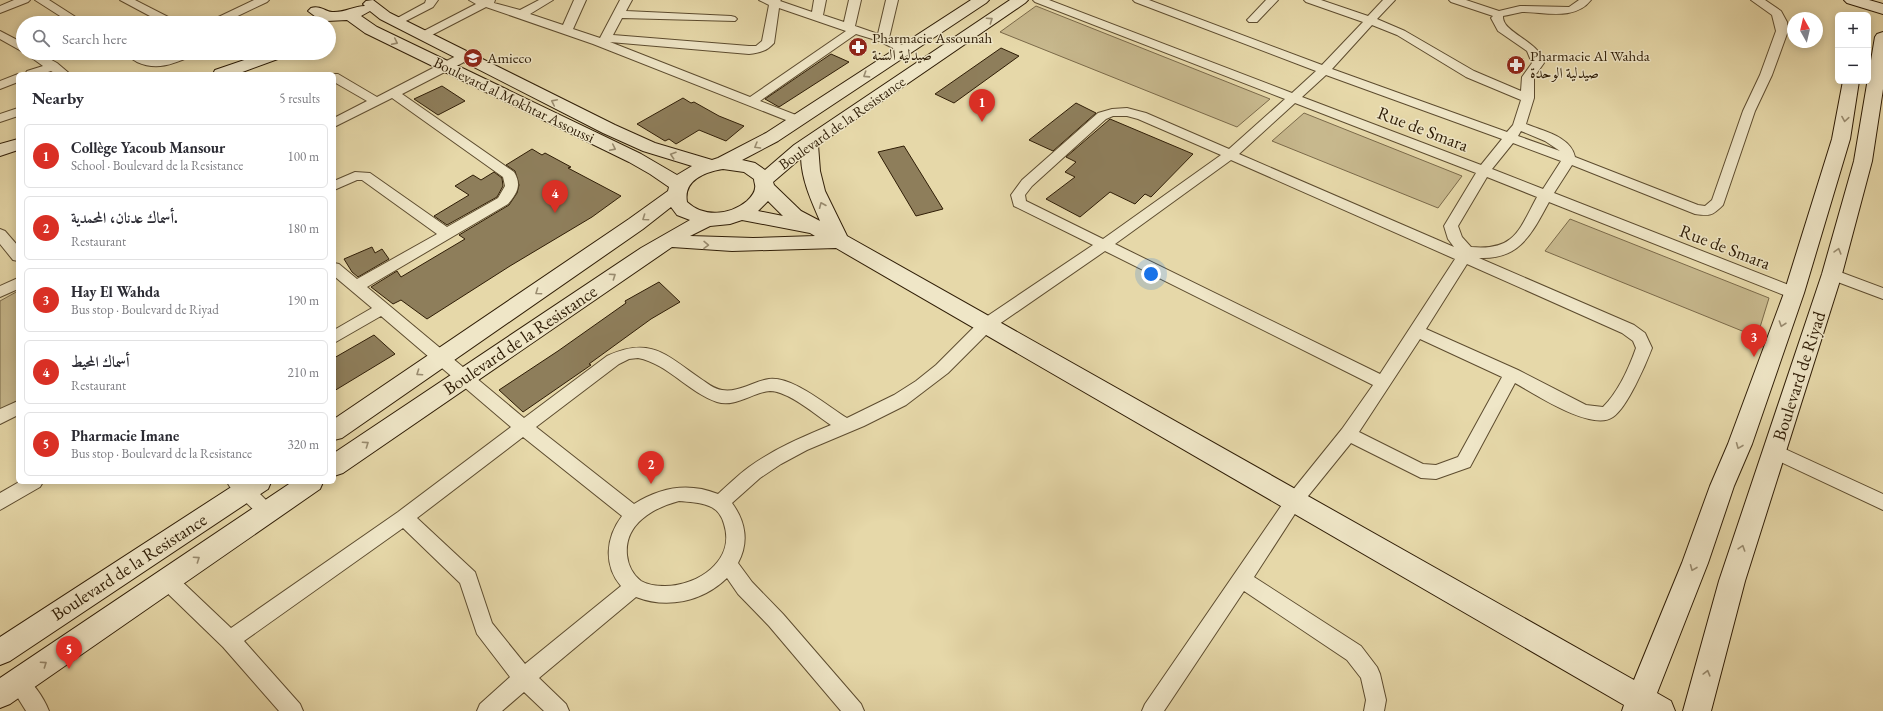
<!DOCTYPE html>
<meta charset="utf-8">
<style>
:root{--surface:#fff;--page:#f2f2f3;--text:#2b2b33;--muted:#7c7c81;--line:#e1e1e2;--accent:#d93025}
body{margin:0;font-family:"EB Garamond",Amiri,serif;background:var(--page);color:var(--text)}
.controls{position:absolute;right:12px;top:12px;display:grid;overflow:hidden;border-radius:6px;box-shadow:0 2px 10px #0003}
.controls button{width:36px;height:36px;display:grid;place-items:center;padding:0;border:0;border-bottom:1px solid var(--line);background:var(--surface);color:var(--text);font:20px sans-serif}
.compass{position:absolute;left:1787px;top:12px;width:36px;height:36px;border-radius:50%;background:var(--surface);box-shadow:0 2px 10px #0003;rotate:352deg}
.you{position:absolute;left:1151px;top:274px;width:14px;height:14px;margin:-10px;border:3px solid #fff;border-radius:50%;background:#1a73e8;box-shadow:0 0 0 6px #1a73e833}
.badge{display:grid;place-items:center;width:26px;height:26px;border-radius:50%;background:var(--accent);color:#fff;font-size:13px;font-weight:700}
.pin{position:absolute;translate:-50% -33px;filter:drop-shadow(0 1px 2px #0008)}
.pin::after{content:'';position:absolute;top:21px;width:14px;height:12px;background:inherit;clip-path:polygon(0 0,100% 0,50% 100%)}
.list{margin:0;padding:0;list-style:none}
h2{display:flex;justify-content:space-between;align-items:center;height:52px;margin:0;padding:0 16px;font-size:17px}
h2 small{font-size:13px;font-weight:400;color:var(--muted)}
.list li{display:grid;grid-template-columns:26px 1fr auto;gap:12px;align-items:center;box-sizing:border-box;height:64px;margin:0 8px 8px;padding:0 8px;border:1px solid var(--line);border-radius:6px}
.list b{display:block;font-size:15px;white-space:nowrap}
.list p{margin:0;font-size:13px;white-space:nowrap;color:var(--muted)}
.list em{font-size:13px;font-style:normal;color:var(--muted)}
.icon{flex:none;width:22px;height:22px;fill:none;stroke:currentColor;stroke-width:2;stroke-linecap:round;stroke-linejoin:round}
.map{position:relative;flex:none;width:1883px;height:711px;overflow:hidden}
.search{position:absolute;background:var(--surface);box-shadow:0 2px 10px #0003;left:16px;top:16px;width:320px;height:44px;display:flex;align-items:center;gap:10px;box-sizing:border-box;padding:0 14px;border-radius:22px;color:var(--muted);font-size:15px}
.panel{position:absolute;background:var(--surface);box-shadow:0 2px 10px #0003;left:16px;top:72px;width:320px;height:412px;border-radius:6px}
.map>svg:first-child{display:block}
.green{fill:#c7b88d;stroke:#7b6a4a}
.building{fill:#8e7e5b;stroke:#2f1d06}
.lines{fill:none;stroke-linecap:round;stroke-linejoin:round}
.street-casing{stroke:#5d4c2f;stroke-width:2}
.secondary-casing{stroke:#2f1d06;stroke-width:2}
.street{fill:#efe6c7;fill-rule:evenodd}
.secondary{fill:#efe6c7;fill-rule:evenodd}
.oneway{stroke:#998c70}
.labels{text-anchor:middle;stroke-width:3;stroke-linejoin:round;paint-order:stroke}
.far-poi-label{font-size:15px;fill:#2f1d06;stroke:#efe6c7;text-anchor:start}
.far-street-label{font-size:15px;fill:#2f1d06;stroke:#efe6c7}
.street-label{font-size:18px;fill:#2f1d06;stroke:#efe6c7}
</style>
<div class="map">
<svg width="1883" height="711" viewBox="0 0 1883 711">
<rect width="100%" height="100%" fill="#e6d8a9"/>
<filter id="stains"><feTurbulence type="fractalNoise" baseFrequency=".005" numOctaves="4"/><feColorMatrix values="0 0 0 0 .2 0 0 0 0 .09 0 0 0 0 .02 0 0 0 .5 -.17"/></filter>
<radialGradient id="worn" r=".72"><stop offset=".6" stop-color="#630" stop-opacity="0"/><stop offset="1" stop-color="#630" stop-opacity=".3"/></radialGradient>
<!-- green -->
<path class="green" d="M 1036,6 L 1270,99 L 1237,127 L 1000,32 Z
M 1304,113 L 1462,176 L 1438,208 L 1272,141 Z
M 1570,219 L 1769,298 L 1757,337 L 1545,251 Z
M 18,291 L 18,400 L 0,411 L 0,301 Z"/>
<!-- building -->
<path class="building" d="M 1001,48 L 1019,56 L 954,103 L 935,94 Z
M 831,54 L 849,62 L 779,107 L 765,99 Z
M 442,86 L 465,101 L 438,115 L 414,99 Z
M 683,98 L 691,103 L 694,102 L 719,116 L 744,126 L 726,141 L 699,130 L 676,144 L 669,139 L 665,141 L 637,124 Z
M 1076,103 L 1096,113 L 1053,151 L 1029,140 Z
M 1110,119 L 1193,154 L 1151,197 L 1145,194 L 1135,204 L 1110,192 L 1080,217 L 1046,199 L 1075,177 L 1065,172 L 1076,162 L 1066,157 Z
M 904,146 L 943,209 L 916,216 L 878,152 Z
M 532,149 L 542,155 L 545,153 L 571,167 L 568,168 L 621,196 L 592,217 L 510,266 L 427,319 L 401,300 L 393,304 L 371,287 L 397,271 L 401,277 L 465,239 L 459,235 L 509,205 L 517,193 L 519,185 L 515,171 L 506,165 Z
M 494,172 L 502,178 L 503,186 L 497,197 L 447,225 L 434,216 L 469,195 L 455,186 L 473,175 L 481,180 Z
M 372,247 L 375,253 L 382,249 L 389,259 L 358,277 L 352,272 L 344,259 Z
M 659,282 L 680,302 L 651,319 L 589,364 L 591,365 L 523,412 L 499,390 L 558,351 L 626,303 L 625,301 Z
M 374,335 L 395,354 L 334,391 L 334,358 Z"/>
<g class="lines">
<!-- street casing -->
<g class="street-casing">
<path id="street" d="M 14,0 L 30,0 L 28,2 L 0,13 L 0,6 Z
M 35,0 L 49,0 L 85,23 L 71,23 Z
M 120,0 L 135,0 L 176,21 L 178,23 L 163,23 Z
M 254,0 L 269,0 L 267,2 L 223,23 L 208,23 L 210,21 Z
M 426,0 L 438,0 L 433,7 L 400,24 L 396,25 L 390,22 L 425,3 Z
M 469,0 L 495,0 L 494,3 L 520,10 L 539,0 L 553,0 L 530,14 L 563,25 L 574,0 L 586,0 L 573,29 L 600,38 L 620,0 L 632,0 L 626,11 L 731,16 L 735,17 L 737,19 L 735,21 L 622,18 L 613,35 L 749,46 L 756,46 L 762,41 L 769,5 L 759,0 L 781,0 L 780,1 L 812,12 L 814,0 L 826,0 L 823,15 L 844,22 L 849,0 L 861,0 L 855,26 L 878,34 L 886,0 L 898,0 L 889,38 L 911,50 L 909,52 L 901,52 L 879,41 L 856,34 L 760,101 L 801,117 L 802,120 L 801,123 L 796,124 L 593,44 L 486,7 L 428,37 L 420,37 L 418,35 L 420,33 L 476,4 ZM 779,8 L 846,31 L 750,97 L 610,42 L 749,54 C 759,53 767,51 774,43 Z
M 1033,0 L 1049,0 L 1292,93 L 1316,71 L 1135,2 L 1133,0 L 1149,0 L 1322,65 L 1363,22 L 1306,2 L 1304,0 L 1321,0 L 1368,16 L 1383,0 L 1395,0 L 1377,19 L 1405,31 L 1474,71 L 1521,91 L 1522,77 L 1532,63 L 1527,51 L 1498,31 L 1491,18 L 1493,16 L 1451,2 L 1449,0 L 1466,0 L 1499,11 L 1520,6 L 1569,7 L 1579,0 L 1591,0 C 1575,21 1545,12 1522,12 C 1516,13 1510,15 1503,16 C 1502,33 1539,40 1544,63 L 1534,77 L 1534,98 L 1526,124 C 1542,131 1571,136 1575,157 L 1698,205 L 1705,206 L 1712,200 L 1743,111 L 1760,75 L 1776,31 L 1772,15 L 1751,0 L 1765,0 L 1781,11 L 1787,22 L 1788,31 L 1772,75 L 1755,111 L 1723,205 C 1712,216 1710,216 1695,214 L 1572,165 L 1554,193 L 1799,289 L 1802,293 L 1799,297 L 1794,298 L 1789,297 L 1549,202 C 1532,233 1520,260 1479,258 L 1634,325 L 1645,333 L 1652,348 C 1646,364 1627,408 1613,417 C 1592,432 1535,394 1515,383 L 1470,467 L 1436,479 L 1421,478 L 1351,443 L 1300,506 L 1254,577 L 1361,646 L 1377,667 L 1380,674 L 1386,700 L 1384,711 L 1364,711 L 1366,700 L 1361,678 L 1347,660 L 1244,591 L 1164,711 L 1142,711 L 1145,704 L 1288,496 L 1342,429 L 1373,385 L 1105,251 L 992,329 L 948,373 L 906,405 L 864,426 L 807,450 L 781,464 L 760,478 L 732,503 C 746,522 749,543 738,563 L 752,582 L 783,614 L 861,704 L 864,711 L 841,711 L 769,626 L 738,594 L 727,578 C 702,602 667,609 636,597 L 539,678 L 566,704 L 569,711 L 544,711 L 524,692 L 502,711 L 477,711 L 480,704 L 510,677 L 477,634 L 460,583 L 403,528 L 244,641 L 300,704 L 303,711 L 279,711 L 223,647 L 160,586 L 157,580 L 160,574 L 167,572 L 174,574 L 231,628 L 398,512 L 511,427 L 381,316 L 334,343 L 334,330 L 372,308 L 334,276 L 334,263 L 339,264 L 357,279 L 437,234 L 362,180 L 357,180 L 334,190 L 334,181 L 355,172 L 370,173 L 447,227 L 498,198 L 505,186 L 503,177 L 392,98 L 334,127 L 334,118 L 367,101 L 334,82 L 334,74 L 331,74 L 338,74 L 377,97 L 460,54 L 464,53 L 470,57 L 468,60 L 402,94 L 514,172 C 522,185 517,193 508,204 L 367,287 L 524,418 L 607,356 C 651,336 666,355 701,379 C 707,383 714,389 722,390 C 738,393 754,381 769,379 C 793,376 827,406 847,418 L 894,395 L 916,381 L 936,365 L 980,321 L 1093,245 L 1014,206 L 1011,195 L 1022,180 L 1098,113 L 1112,109 L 1127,108 L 1146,113 L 1229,149 L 1285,99 L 1035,2 ZM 1372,25 L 1397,35 L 1466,77 L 1521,100 L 1513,125 L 1507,132 L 1332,69 ZM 1326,75 L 1502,139 L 1481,165 L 1302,97 ZM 1295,103 L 1476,173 L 1444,226 L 1448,239 L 1454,247 L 1239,154 ZM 1113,116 L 1127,116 L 1138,119 L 1221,155 L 1103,239 L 1026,201 L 1025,195 L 1032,186 L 1106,119 ZM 1521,131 L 1545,141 L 1560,151 L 1518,136 ZM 1513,143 L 1561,161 L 1543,189 L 1492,169 ZM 1231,160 L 1455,259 L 1380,374 L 1115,244 ZM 1487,177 L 1537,197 C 1519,230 1515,251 1471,247 L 1462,237 L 1458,226 ZM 1467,264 L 1622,333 L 1633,341 L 1636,348 C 1629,368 1618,392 1603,407 L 1586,405 L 1518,370 L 1426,329 ZM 1420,339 L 1502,377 L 1458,457 L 1436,465 L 1423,464 L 1359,432 ZM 638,358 C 668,364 688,392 717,402 C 735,408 753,392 770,391 C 788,391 816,415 831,425 C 802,437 774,449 749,467 C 738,475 728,485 718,494 C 688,482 661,487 634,504 L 536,427 L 619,364 L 629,359 ZM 523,437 L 622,516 C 606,537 603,565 621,586 L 525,664 L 492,623 L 475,572 L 417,518 ZM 679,501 C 689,502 700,502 709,506 C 717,509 722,516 724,524 C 736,561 697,586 665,586 C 657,586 648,585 641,581 C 633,575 628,565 627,555 C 624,524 653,508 679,501 Z
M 1266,0 L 1278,0 L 1257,22 L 1249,22 L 1247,20 L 1249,18 Z
M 0,31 L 23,43 L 23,52 L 0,39 Z
M 25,53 L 39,53 L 57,63 L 70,74 L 56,74 L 51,71 L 42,74 L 25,74 L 27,71 L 43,66 Z
M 124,53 L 139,53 L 151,59 L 159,60 L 178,53 L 194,53 L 192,56 C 173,64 157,71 137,62 C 133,59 127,57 124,53 Z
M 18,74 L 18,82 L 0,89 L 0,81 Z
M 18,108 L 18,116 L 0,122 L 0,114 Z
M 0,229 L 5,231 L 18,246 L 18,261 L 13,260 L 0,244 Z
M 1832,269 L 1883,288 L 1883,299 L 1827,278 L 1825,274 L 1827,270 Z
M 18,278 L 18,289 L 0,297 L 0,286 Z
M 18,401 L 18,415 L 0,424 L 0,409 Z
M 1774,444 L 1883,494 L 1883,510 L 1768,456 L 1765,451 L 1768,446 Z
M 19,482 L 43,482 L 40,487 L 0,510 L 0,493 Z
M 227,482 L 248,482 L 273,507 L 276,512 L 273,517 L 267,520 L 261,517 L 230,487 Z
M 18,672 C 31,678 44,698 49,711 L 26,711 L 8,682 L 11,675 Z"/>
</g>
<!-- secondary casing -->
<g class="secondary-casing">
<path id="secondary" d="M 373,0 L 390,13 L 615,125 L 655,143 L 712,160 L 718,158 L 766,133 L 971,0 L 989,0 L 986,3 L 778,141 L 742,160 L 755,163 L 765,170 L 794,145 L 1010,0 L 1028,0 L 1025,3 L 818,145 L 820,171 L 825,191 L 847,236 L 1634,680 L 1682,563 L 1710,486 L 1728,444 L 1784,293 L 1832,139 L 1843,81 L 1859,81 L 1850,139 L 1804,293 L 1752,444 L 1734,486 L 1708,563 L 1657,693 L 1671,701 L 1675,711 L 1622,711 L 1624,705 L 836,248 L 732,251 L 672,247 L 343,473 L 334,476 L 334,453 L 641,248 L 690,220 L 677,215 L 671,207 L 643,229 L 342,438 L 334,440 L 334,419 L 629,219 L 668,191 L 669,187 L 650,174 L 629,162 L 365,33 L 347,20 L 327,21 L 316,17 L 308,11 L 311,8 C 320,5 324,11 332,12 C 344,13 354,6 365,6 L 363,4 L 366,1 ZM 370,11 L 380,19 L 603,133 L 643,151 L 692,166 L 677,175 L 641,154 L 377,27 L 361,16 ZM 801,158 C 802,181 811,200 820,221 L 801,211 L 774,185 L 773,182 ZM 723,169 L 744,172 L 754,179 C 754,182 756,186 755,188 C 755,193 750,198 747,201 C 730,215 704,218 687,202 C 683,180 705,172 723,169 ZM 768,201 L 783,216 L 758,211 ZM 742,220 L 810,233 L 815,236 L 753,238 L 690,236 L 710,226 L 730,224 Z
M 1844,0 L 1869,0 L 1883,4 L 1883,14 L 1847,3 Z
M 1883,32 L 1883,89 L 1872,161 L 1842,274 L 1745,581 L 1711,711 L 1683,711 L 1719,581 L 1822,274 L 1854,161 L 1875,37 L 1877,34 Z
M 265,53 L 288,53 L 286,56 L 237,74 L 213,74 L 215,70 Z
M 18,139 L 18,150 L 0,156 L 0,144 Z
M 239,482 L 271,482 L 268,489 L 10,661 L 0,665 L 0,637 Z
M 292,482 L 323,482 L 320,489 L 10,704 L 0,708 L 0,678 Z"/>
</g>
<!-- street -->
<use href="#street" class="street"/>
<!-- secondary -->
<use href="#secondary" class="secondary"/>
</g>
<!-- one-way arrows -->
<defs><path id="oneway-chevron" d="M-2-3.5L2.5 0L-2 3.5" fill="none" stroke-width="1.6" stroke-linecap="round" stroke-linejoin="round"/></defs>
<g class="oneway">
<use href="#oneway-chevron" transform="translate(990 20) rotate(-34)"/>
<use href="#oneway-chevron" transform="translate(395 42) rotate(26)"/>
<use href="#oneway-chevron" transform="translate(866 75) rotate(147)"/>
<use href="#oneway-chevron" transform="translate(554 102) rotate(-154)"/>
<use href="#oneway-chevron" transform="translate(1845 119) rotate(99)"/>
<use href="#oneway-chevron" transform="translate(757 146) rotate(150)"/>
<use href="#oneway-chevron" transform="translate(613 148) rotate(26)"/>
<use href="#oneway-chevron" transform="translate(673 155) rotate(-162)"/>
<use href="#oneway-chevron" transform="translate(822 205) rotate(-113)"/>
<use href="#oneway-chevron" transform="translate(645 218) rotate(145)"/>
<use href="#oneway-chevron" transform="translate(706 245) rotate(1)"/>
<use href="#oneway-chevron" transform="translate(1838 251) rotate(-74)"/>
<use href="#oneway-chevron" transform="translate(613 276) rotate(-34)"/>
<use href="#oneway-chevron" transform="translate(538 292) rotate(145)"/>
<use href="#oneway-chevron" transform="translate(1782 324) rotate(109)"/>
<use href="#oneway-chevron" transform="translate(419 373) rotate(146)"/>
<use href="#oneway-chevron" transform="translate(366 444) rotate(-34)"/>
<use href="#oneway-chevron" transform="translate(1739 446) rotate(112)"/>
<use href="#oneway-chevron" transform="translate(1742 548) rotate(-72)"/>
<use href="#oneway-chevron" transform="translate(197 559) rotate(-34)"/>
<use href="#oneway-chevron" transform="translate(1693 568) rotate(112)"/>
<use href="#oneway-chevron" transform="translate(44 664) rotate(-34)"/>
<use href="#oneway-chevron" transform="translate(1707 673) rotate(-75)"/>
</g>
<!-- icons -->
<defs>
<g id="pharmacy-disc" transform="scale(1)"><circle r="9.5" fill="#8f2418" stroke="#efe6c7"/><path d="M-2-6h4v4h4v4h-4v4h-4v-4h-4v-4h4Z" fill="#fff"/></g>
<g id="school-disc" transform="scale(1)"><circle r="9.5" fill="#8f2418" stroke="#efe6c7"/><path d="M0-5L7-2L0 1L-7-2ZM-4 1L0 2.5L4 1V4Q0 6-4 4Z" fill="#fff"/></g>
</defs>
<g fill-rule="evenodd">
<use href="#pharmacy-disc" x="858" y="47"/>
<use href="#school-disc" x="473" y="58"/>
<use href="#pharmacy-disc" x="1516" y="65"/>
</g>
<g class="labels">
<!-- far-poi labels -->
<g class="far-poi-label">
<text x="872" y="43">Pharmacie Assounah<tspan x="872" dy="17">صيدلية السنة</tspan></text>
<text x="1530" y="61">Pharmacie Al Wahda<tspan x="1530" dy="17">صيدلية الوحدة</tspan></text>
<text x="487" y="63">Amieco</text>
</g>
<!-- far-street labels -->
<g class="far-street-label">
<text transform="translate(514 100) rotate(26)" y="5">Boulevard al Mokhtar Assoussi</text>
<text transform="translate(842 123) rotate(-35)" y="5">Boulevard de la Resistance</text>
</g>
<!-- street labels -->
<g class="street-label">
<text transform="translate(1423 129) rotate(21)" y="6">Rue de Smara</text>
<text transform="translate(1725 247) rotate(21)" y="6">Rue de Smara</text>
<text transform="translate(520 340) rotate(-34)" y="6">Boulevard de la Resistance</text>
<text transform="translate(1799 376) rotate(-72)" y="6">Boulevard de Riyad</text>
<text transform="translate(129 567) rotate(-33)" y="6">Boulevard de la Resistance</text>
</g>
</g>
<rect width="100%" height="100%" filter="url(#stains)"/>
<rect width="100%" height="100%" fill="url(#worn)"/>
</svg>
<div class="controls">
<button>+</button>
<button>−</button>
</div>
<svg class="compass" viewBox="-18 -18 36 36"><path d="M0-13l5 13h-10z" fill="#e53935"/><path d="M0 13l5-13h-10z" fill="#7c7c81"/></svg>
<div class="you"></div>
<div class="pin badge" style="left:982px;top:122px">1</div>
<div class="pin badge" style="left:651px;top:484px">2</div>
<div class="pin badge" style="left:1754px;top:357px">3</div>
<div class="pin badge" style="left:555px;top:213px">4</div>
<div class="pin badge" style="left:69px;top:669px">5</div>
<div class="search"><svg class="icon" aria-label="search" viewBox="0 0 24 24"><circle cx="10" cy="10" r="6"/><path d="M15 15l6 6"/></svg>Search here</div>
<section class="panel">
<h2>Nearby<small>5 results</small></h2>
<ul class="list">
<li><span class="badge">1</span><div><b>Collège Yacoub Mansour</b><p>School · Boulevard de la Resistance</p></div><em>100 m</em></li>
<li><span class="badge">2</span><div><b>أسماك عدنان، المحمدية.</b><p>Restaurant</p></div><em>180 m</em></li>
<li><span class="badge">3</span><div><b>Hay El Wahda</b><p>Bus stop · Boulevard de Riyad</p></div><em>190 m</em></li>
<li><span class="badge">4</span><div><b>أسماك المحيط</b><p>Restaurant</p></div><em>210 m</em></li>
<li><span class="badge">5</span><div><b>Pharmacie Imane</b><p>Bus stop · Boulevard de la Resistance</p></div><em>320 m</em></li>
</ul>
</section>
</div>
